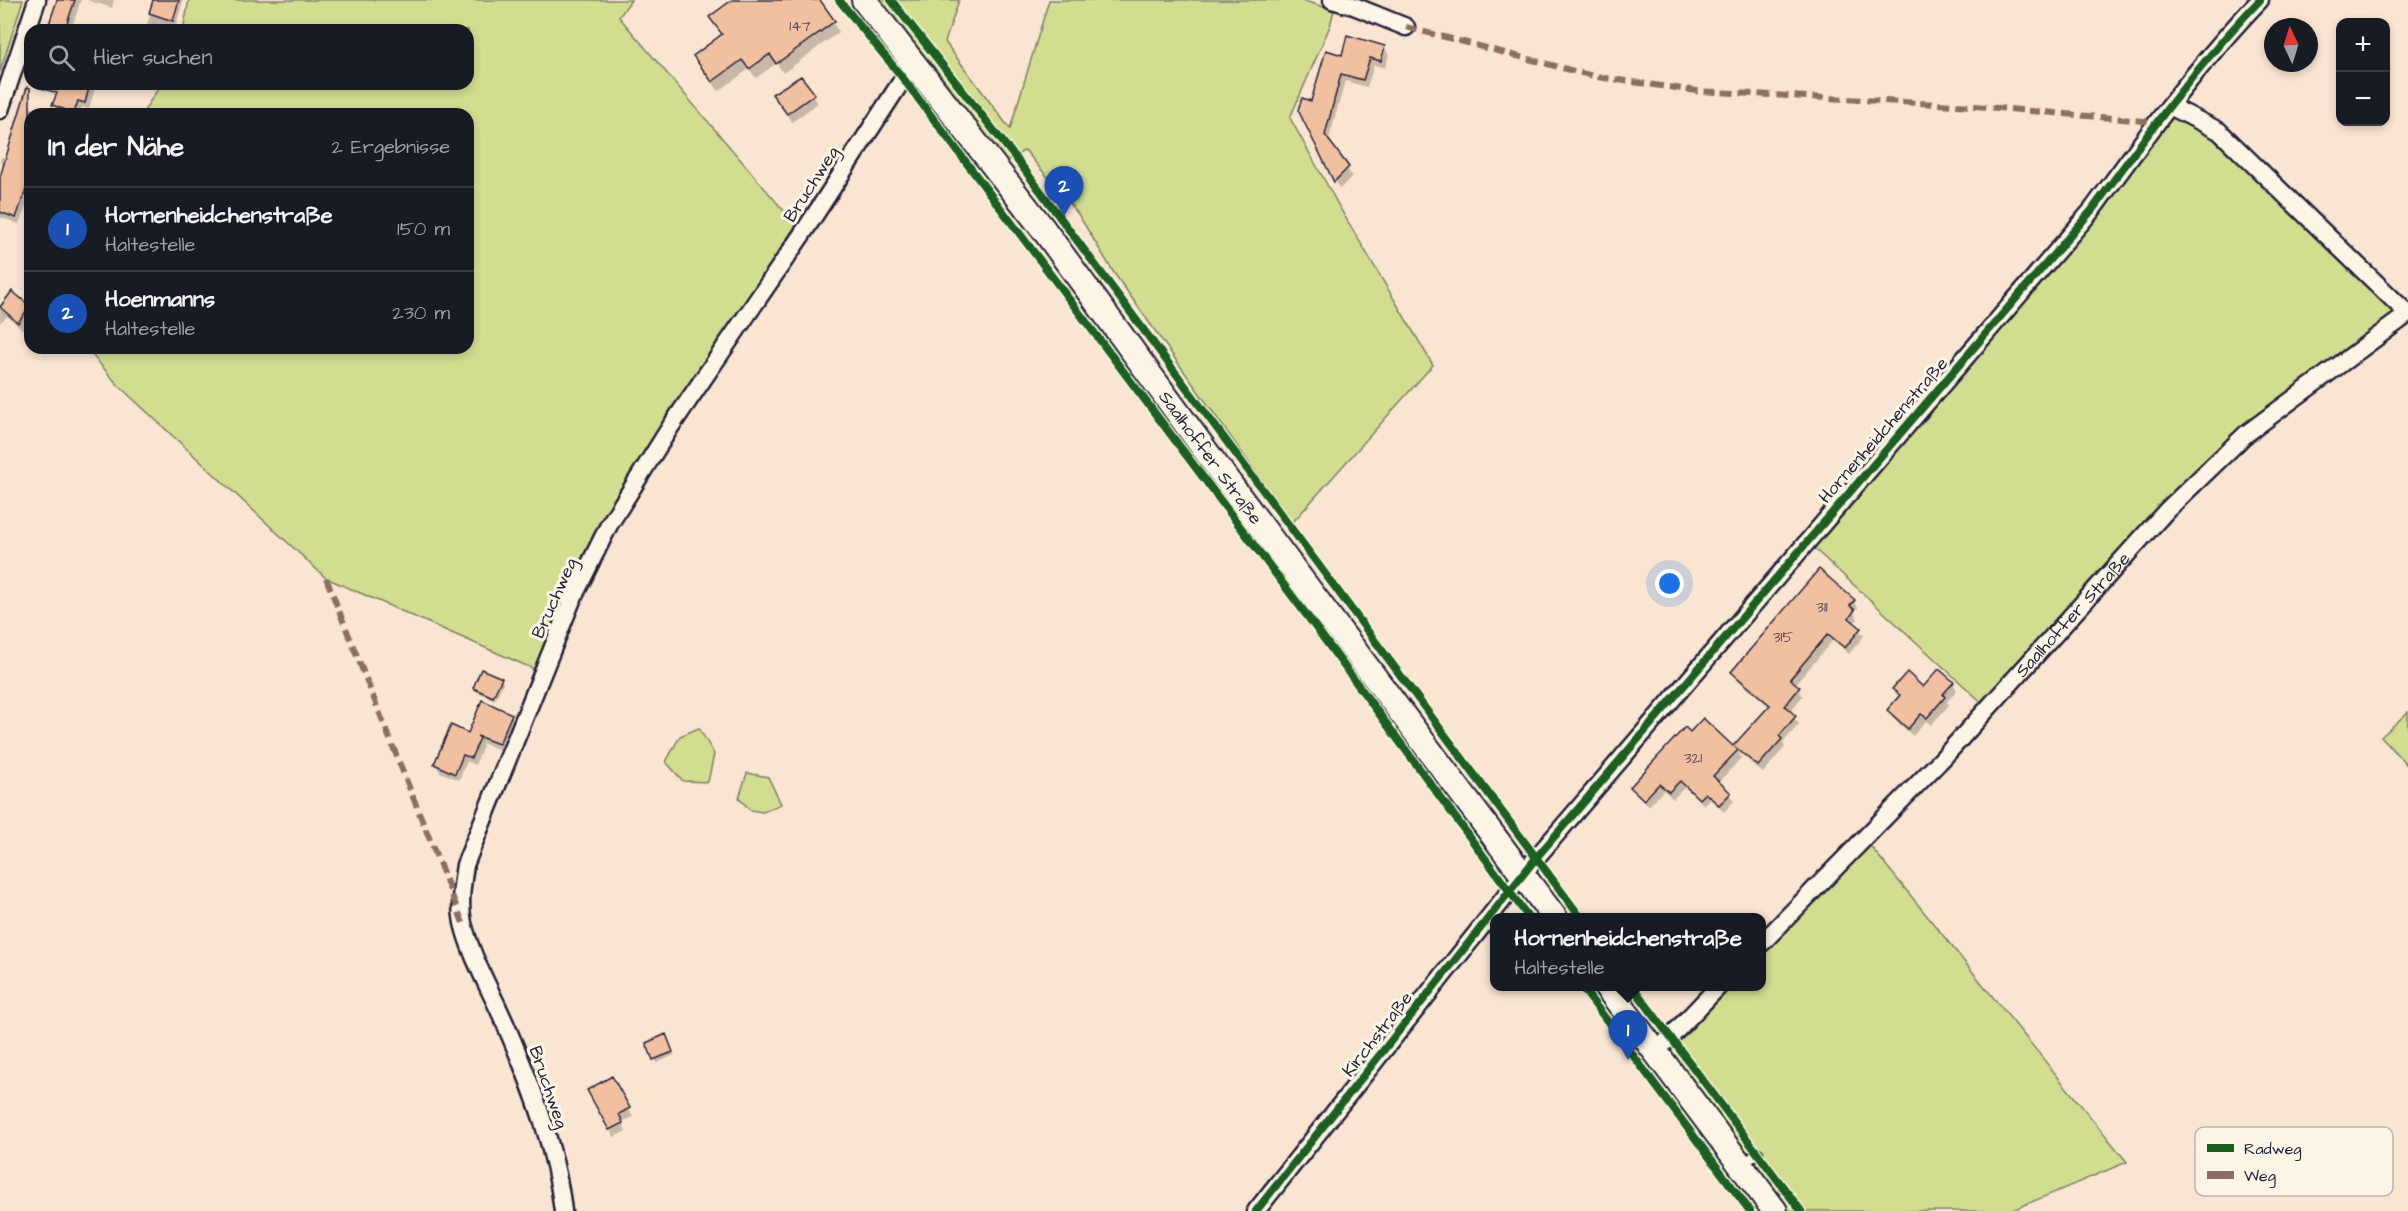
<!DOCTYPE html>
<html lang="de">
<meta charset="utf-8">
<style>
:root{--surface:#171b24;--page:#20242c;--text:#f1f3f6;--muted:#9ea1a6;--line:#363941;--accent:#8c9099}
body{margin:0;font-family:"Architects Daughter",sans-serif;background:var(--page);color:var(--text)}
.controls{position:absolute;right:18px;top:18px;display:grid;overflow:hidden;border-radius:12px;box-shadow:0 3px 9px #0003}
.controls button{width:54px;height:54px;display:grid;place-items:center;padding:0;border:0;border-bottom:2px solid var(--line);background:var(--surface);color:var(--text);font:30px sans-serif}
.compass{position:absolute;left:2264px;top:18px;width:54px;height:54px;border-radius:50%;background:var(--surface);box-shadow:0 3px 9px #0003;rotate:356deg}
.you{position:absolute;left:1670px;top:584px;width:21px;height:21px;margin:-15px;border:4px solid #fff;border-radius:50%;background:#1a73e8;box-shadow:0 0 0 9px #1a73e833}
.badge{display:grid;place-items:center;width:39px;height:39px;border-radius:50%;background:var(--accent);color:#fff;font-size:20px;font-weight:700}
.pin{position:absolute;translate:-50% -50px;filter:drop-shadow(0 2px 3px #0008)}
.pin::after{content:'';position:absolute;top:32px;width:21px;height:18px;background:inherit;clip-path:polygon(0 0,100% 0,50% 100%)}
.popup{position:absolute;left:1490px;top:913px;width:276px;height:78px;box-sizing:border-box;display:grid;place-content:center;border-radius:12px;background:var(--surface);filter:drop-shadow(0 2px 4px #0005);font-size:20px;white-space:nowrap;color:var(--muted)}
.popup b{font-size:22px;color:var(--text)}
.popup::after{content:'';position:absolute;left:50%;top:100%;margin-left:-12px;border:12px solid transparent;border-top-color:var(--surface)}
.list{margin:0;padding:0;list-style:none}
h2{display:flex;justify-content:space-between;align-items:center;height:78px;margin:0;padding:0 24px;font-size:26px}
h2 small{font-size:20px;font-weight:400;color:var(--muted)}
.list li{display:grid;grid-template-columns:39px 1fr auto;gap:18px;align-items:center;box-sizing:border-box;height:84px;padding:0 24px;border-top:2px solid var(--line)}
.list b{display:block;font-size:22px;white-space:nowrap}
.list p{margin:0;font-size:20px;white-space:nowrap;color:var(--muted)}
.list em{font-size:20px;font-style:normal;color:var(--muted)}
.icon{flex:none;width:33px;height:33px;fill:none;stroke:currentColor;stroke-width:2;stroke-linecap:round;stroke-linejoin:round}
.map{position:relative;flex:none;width:2408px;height:1211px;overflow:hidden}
.search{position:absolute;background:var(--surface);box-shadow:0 3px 9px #0003;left:24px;top:24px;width:450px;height:66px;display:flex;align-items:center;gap:15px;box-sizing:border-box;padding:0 21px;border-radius:18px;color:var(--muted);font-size:22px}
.panel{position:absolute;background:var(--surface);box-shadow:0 3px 9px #0003;left:24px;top:108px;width:450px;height:246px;border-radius:18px}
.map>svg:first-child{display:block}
.green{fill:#d2dd90;stroke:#7a8066;stroke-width:1.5}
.shadow{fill:#0003}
.building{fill:#f1c0a1;stroke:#22223b;stroke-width:1.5}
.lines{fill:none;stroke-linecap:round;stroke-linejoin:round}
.lane-casing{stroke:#22223b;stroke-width:13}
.street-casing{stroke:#22223b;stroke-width:21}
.secondary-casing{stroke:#22223b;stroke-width:28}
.lane{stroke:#fcf5e5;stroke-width:8}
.street{stroke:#fcf5e5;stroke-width:16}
.secondary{stroke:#fcf5e5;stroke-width:24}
.quiet{stroke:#8d6e63;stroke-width:6;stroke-dasharray:12 6;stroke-linecap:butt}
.cycleway-casing{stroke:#fcf5e5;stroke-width:11}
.cycleway{stroke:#1b5e20;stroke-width:8}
.labels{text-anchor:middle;stroke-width:6;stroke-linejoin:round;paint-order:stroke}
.number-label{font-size:15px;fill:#564a54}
.street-label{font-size:18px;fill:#22223b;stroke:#fcf5e5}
.key{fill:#fcf5e5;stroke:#bbb6b2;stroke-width:1.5}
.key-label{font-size:16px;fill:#22223b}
</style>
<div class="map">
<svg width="2408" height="1211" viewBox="0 0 2408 1211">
<rect width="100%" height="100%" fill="#f9e5d1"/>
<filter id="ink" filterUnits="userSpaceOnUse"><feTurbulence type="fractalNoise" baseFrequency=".0167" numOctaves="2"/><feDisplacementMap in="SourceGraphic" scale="12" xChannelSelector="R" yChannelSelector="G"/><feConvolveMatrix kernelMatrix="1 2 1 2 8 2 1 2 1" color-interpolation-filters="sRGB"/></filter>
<g filter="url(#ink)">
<!-- green -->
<path class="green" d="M 0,0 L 23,0 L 0,72 Z
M 189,0 L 631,0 L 619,17 L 796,225 L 617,497 L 583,558 L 536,670 L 326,578 L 119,386 L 86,348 L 468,348 L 468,114 L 142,114 L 161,84 L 468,84 L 468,30 L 183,30 Z
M 879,0 L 959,0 L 945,42 L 1010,129 L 1049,0 L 1301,0 L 1334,10 L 1330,26 L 1290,118 L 1341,210 L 1433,365 L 1292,523 L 1114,273 L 1078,214 L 1025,150 L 1006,162 L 940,75 Z
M 2170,106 L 2219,131 L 2408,314 L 2246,434 L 1988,708 L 1807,542 Z
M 2408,712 L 2408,766 L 2381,737 Z
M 699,728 L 714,754 L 708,782 L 683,781 L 666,762 L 680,736 Z
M 747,773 L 768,777 L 781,804 L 763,812 L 750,810 L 739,798 Z
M 1863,837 L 2127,1162 L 2010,1211 L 1775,1211 L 1656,1052 L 1719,987 L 1762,986 L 1762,943 Z"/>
<!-- shadow -->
<path class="shadow" d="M 57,0 L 81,0 L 71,30 L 47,30 Z
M 87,0 L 114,0 L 112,8 Z
M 155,0 L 183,0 L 175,30 L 145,30 Z
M 734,0 L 818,0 L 839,32 L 783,73 L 777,63 L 756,78 L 749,69 L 719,91 L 700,66 L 723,35 Z
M 1384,47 L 1389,55 L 1385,68 L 1374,65 L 1367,87 L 1345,81 L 1328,142 L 1352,176 L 1340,189 L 1300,110 L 1312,103 L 1343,57 Z
M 800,78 L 818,103 L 792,122 L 779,102 Z
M 49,84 L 92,84 L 95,88 L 89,109 L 82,107 L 80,114 L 58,112 L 54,105 L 60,88 Z
M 23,105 L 50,114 L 30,114 L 30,197 L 19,224 L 0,217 L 0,182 L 4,168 L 0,161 L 1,157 L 9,157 Z
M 12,293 L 30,308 L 30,322 L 23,330 L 7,316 L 0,323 L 0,307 Z
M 1854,601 L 1858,608 L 1854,612 L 1858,619 L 1853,624 L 1864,636 L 1849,654 L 1833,640 L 1795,685 L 1803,696 L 1789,712 L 1799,724 L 1783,743 L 1785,747 L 1763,773 L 1738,752 L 1741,758 L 1718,783 L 1734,801 L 1724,812 L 1710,799 L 1704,805 L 1685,787 L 1673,799 L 1664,790 L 1649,806 L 1636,794 L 1632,787 L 1690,734 L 1733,748 L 1770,707 L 1737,680 L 1733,672 Z
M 501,679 L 503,683 L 495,700 L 477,692 L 475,688 Z
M 1953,683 L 1957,690 L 1947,702 L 1949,705 L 1931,725 L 1926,721 L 1913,736 L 1893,718 L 1888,710 L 1900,698 L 1894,689 L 1923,690 Z
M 511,715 L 515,722 L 503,751 L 482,743 L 483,746 L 475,765 L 467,761 L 459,780 L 440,772 L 435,764 L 469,735 Z
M 667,1040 L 674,1055 L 657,1063 L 655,1059 Z
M 611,1078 L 633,1117 L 622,1122 L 626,1131 L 614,1137 L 589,1090 Z"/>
<!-- building -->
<path class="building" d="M 57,0 L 75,0 L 65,29 L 47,30 Z
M 153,0 L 179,0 L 173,21 L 149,13 Z
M 732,0 L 820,0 L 835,21 L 776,64 L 770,54 L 749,69 L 742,60 L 712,82 L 693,56 L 722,34 L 709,17 Z
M 1347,35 L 1385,46 L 1381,61 L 1370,58 L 1363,80 L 1341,74 L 1325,135 L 1349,167 L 1334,182 L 1298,110 L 1302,98 L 1311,101 L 1326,50 L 1342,55 Z
M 801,76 L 815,94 L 787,114 L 772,94 Z
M 38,84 L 90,84 L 85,103 L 78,101 L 74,113 L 52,105 L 57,93 L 38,87 Z
M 27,87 L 30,88 L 30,188 L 27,187 L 16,218 L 0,212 L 0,177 Z
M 12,291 L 30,306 L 18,323 L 0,307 Z
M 1819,569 L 1855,600 L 1850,606 L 1855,610 L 1849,618 L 1861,628 L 1845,648 L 1828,634 L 1790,679 L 1800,687 L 1785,706 L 1796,716 L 1779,736 L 1782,739 L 1758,766 L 1735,747 L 1738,750 L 1713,776 L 1731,793 L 1719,805 L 1705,793 L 1699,799 L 1680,781 L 1669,792 L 1659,784 L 1644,800 L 1630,787 L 1685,727 L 1690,732 L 1703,718 L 1733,746 L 1770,705 L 1731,672 Z
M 481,669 L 502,678 L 493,697 L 473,688 Z
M 1939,669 L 1954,682 L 1943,694 L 1945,697 L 1927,718 L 1921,714 L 1908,729 L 1887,710 L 1900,695 L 1892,689 L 1907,672 L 1923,687 Z
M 482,700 L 512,714 L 499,744 L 477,736 L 480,738 L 471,758 L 463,755 L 455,774 L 434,764 L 451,725 L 468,733 Z
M 666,1034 L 673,1052 L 653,1060 L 646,1043 Z
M 612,1076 L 630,1108 L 619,1114 L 623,1123 L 609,1130 L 587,1090 Z"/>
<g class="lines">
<!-- lane casing -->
<g class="lane-casing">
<path id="lane" d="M 1743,1163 L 1758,1153"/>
</g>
<!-- street casing -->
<g class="street-casing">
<g id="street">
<path d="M 1332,0 L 1354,6 L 1406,27"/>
<path d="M 2170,106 L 2219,131 L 2408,314"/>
<path d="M 0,110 L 37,0"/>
<path id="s1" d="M 1762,943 L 1943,758 L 2167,510 L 2246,434 L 2408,314"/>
<path d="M 1656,1052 L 1719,986"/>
<path d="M 563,1211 C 556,1149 532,1086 507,1028 C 493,994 472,960 463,923 C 459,904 462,884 465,865 L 572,600 L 609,525 L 671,426 L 805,230 L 914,62"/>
<path d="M 1256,1211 L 1536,858 L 2092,210 C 2145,138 2197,65 2260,0"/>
</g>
</g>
<!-- secondary casing -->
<g class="secondary-casing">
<g id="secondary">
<path id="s2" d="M 864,0 L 1044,230 L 1235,491 L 1555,918"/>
<path d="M 1606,986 L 1775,1211"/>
</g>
</g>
<!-- lane -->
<use href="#lane" class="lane"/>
<!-- street -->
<use href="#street" class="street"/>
<!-- secondary -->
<use href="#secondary" class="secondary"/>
<!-- quiet -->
<path class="quiet" d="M 1406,27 L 1597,77 L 1697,91 L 1975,106 L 2156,122
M 326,578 L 463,923"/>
<!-- cycleway casing -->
<g class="cycleway-casing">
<path id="cycleway" d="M 839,0 L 902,77 L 1311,621 L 1529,918
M 891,0 L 1021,165 L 1581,918
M 1581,986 L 1750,1211
M 1632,986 L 1801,1211
M 1256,1211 L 1536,858 L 2092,210 C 2145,138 2197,65 2260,0"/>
</g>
<!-- cycleway -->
<use href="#cycleway" class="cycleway"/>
</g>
</g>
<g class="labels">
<!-- number labels -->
<g class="number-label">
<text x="800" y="31">147</text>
<text x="1822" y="612">311</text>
<text x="1783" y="642">315</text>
<text x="1693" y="763">321</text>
</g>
<!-- street labels -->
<g class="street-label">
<text transform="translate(811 184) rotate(-57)" y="6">Bruchweg</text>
<text transform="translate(1883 430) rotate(-49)" y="6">Hornenheidchenstraße</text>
<text dy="6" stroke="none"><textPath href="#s2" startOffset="574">Saalhoffer Straße</textPath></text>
<text transform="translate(554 598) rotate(-66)" y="6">Bruchweg</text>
<text dy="6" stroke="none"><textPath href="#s1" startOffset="452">Saalhoffer Straße</textPath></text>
<text transform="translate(1377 1034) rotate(-52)" y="6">Kirchstraße</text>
<text transform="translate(549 1087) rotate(71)" y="6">Bruchweg</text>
</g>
</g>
<!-- legend -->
<rect x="2195" y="1127" width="198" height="69" rx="9" class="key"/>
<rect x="2207" y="1144" width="27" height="8" fill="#1b5e20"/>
<rect x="2207" y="1171" width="27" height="8" fill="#8d6e63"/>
<g class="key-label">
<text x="2244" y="1154">Radweg</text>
<text x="2244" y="1181">Weg</text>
</g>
</svg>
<div class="controls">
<button>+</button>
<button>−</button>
</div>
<svg class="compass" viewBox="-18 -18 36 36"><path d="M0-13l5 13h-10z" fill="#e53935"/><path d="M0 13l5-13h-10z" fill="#9ea1a6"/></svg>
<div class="you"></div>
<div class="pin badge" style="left:1628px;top:1060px;background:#1a4fb4">1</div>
<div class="popup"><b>Hornenheidchenstraße</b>Haltestelle</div>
<div class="pin badge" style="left:1064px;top:216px;background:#1a4fb4">2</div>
<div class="search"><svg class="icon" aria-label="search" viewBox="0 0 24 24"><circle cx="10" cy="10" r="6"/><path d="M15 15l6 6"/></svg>Hier suchen</div>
<section class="panel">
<h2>In der Nähe<small>2 Ergebnisse</small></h2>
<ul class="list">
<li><span class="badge" style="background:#1a4fb4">1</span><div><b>Hornenheidchenstraße</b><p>Haltestelle</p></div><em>150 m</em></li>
<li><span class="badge" style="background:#1a4fb4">2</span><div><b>Hoenmanns</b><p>Haltestelle</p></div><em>230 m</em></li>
</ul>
</section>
</div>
